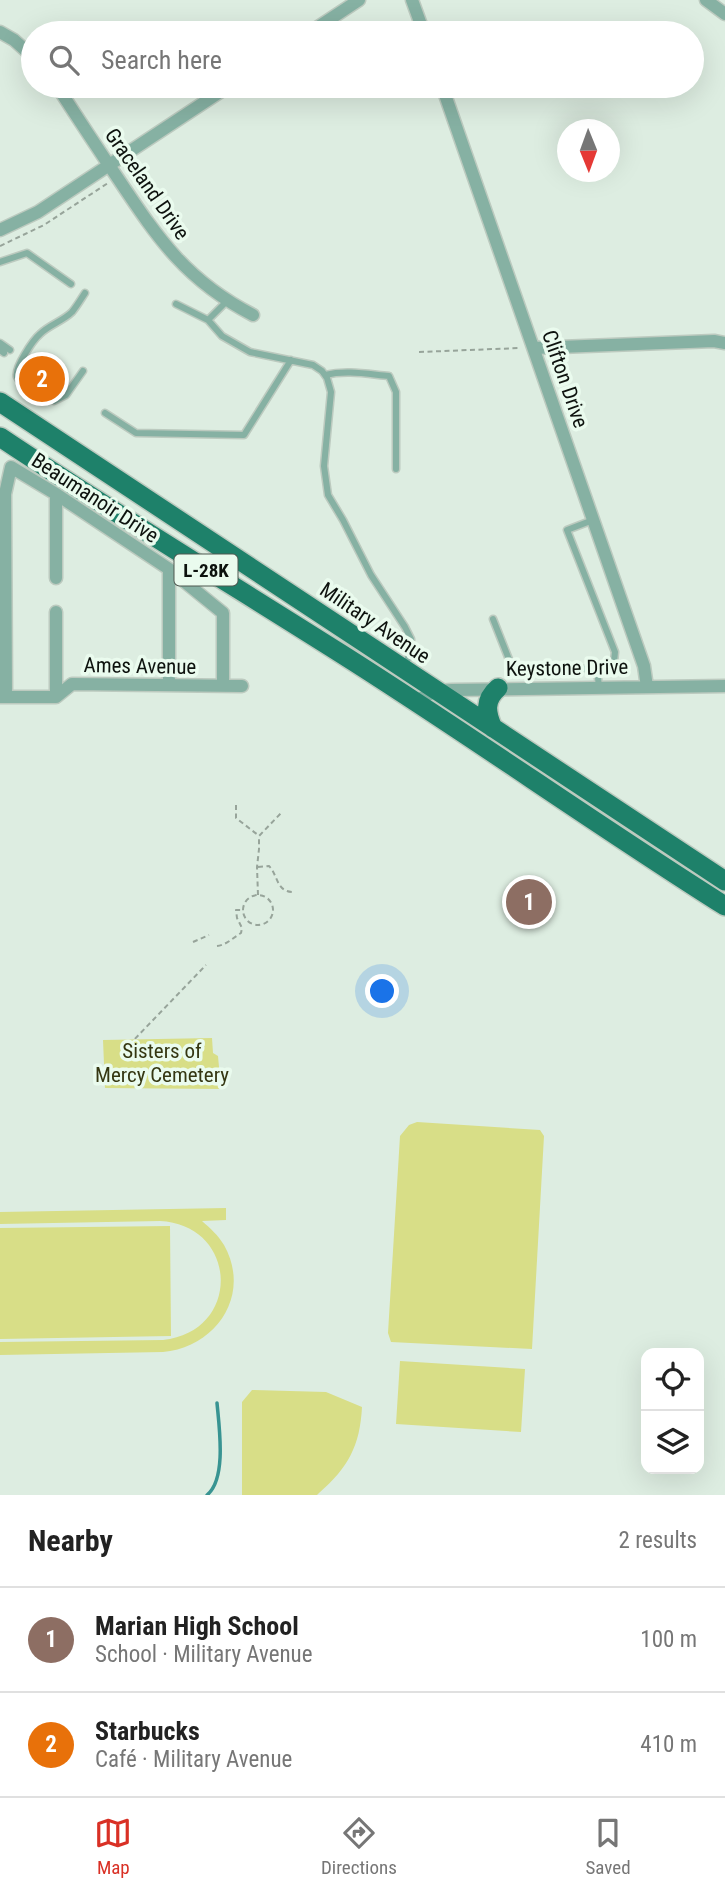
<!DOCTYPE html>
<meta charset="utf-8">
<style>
:root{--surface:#fff;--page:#f2f2f2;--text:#222;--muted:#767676;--line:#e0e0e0;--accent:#d93025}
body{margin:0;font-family:"Roboto Condensed",sans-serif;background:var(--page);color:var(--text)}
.controls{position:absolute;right:21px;bottom:21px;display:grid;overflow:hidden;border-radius:14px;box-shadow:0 7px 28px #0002}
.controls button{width:63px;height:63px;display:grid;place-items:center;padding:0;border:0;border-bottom:2px solid var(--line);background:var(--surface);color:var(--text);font:35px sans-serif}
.compass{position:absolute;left:557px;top:119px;width:63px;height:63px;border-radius:50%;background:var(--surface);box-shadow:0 7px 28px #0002;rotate:179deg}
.you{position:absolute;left:383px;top:992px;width:24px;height:24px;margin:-18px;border:5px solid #fff;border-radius:50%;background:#1a73e8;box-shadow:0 0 0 10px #1a73e833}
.badge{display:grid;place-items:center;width:46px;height:46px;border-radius:50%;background:var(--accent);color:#fff;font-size:23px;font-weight:700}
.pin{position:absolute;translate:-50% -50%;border:4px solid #fff;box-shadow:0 2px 7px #0006}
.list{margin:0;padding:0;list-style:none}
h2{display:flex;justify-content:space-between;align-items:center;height:91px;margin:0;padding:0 28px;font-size:30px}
h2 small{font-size:23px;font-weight:400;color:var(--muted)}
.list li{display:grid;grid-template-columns:46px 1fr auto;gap:21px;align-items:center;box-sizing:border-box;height:105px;padding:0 28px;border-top:2px solid var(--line)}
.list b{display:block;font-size:26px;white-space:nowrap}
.list p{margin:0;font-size:23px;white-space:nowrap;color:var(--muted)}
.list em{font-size:23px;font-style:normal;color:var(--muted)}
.icon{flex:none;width:38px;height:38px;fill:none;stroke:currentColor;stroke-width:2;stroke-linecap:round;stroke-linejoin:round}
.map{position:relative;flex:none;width:725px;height:1495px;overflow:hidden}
.search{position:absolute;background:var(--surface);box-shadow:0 7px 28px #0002;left:21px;right:21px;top:21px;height:77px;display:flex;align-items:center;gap:18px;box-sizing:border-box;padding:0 24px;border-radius:38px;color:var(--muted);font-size:26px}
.sheet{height:301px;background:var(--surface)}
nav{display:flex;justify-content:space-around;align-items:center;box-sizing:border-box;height:98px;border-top:2px solid var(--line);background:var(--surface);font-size:19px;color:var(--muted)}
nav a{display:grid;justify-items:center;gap:4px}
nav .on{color:var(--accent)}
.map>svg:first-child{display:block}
.green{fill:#d8de87}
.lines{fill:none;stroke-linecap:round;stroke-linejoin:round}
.stream{stroke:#389492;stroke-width:3.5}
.lane-casing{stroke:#bccabf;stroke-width:9}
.street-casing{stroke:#bccabf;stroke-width:15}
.primary-casing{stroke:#bccabf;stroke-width:22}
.path{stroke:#97a49a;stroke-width:2;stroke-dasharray:5 3.5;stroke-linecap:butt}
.lane{stroke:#86b1a3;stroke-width:6}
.street{stroke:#86b1a3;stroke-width:12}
.primary{stroke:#1e816a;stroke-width:19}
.labels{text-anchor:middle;stroke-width:7;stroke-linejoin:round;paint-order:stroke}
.shield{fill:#eafbee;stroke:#4f5851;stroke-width:2}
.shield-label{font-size:19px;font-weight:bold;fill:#0d120e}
.street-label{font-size:21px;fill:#0d120e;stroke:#eafbee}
.park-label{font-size:21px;fill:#353712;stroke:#eafbee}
</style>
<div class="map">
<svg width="725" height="1495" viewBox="0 0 725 1495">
<rect width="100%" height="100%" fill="#ddede1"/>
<!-- green -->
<path class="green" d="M 212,1038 L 213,1053 L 218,1056 L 221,1089 L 105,1088 L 103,1040 Z
M 417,1122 L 540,1130 L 544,1136 L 532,1349 L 391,1342 L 388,1333 L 400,1136 L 409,1125 Z
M 226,1208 L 226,1220 L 202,1221 C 210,1228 218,1235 224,1245 C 252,1295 216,1347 163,1352 L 0,1355 L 0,1342 L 163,1340 C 242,1332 239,1225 160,1221 L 0,1224 L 0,1212 Z
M 170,1226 L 171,1336 L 0,1339 L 0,1228 Z
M 400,1361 L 525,1369 L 521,1432 L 396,1424 Z
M 252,1390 L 326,1392 L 362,1407 C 360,1446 348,1468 319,1493 L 317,1495 L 242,1495 L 242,1402 Z"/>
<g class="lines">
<!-- stream -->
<path class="stream" d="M 207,1495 C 227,1479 219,1426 217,1403"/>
<!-- lane casing -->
<g class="lane-casing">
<path id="lane" d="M 0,262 L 27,253 L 71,284
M 227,301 L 208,320 L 222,336 L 250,352 L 313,365 L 322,371 L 327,378 L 331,392 L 324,466 L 328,495 L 343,520 L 371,575 L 405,627 L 411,639 L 411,648 L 406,665
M 176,304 L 208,320
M 0,343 L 10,350
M 0,350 L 4,353
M 83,371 L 66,395 L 54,401 C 46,399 20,385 17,377 C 14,368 33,340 40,334 C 49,325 63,321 72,312 C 77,306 81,299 85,293
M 325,375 C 346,370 367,374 389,376 L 396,392 L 396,469
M 105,413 L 136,433 L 244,435 L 291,360
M 593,520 L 567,530 L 615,652 L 614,662 L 597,669 L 599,687
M 493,619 L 510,662 L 518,667 L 597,669"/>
</g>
<!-- street casing -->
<g class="street-casing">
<path id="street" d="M 412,0 L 424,33
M 706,0 L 725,14
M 0,32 L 14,40 L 33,57
M 309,33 L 359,0
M 57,86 C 77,117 98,149 119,180 C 159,240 187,281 253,315
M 442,86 L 644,666 L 647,687
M 0,230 L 38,212 L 229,86
M 534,348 L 714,341 L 725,343
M 169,569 L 169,684
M 56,578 L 56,494
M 56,612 L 56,697
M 0,697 L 56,697 L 72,684 L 242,686
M 6,697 L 5,494 L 11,467 L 56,494 L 169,569 L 223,613 L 223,686
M 413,702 L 436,691 L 452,690 L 725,686"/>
</g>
<!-- primary casing -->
<g class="primary-casing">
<path id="primary" d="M 0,402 L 725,881
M 0,437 C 112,512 226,581 340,653 C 470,735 595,824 725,906
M 493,728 C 486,713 484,700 498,688"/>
</g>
<!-- path -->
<path class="path" d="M 0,246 L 44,225 L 108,183
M 419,352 L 520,348
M 236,805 L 236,818 L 258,835
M 258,867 L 269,866 C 278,875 276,891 292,892
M 258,895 L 257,867 L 259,849 L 259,836 L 282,812
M243 910a15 15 0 1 1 30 0a15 15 0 1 1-30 0Z
M 193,942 L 209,935
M 217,946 C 226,945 233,938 241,933 L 242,928 L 237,918 L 236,910 L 242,910
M 129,1045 L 206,965"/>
<!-- lane -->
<use href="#lane" class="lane"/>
<!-- street -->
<use href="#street" class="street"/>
<!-- primary -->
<use href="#primary" class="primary"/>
</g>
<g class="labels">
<!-- shield labels -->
<rect class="shield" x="174.5" y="554.5" width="63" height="31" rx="5"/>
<g class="shield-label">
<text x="206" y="577">L-28K</text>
</g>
<!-- street labels -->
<g class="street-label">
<text transform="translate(147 184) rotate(55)" y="7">Graceland Drive</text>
<text transform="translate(565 379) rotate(71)" y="7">Clifton Drive</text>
<text transform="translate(95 498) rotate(33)" y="7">Beaumanoir Drive</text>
<text transform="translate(375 623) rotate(34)" y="7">Military Avenue</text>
<text transform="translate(140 666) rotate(1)" y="7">Ames Avenue</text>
<text transform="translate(567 668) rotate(-1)" y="7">Keystone Drive</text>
</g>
<!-- park labels -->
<g class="park-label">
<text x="162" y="1058">Sisters of<tspan x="162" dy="24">Mercy Cemetery</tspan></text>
</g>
</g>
</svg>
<div class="controls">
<button><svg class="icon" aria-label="locate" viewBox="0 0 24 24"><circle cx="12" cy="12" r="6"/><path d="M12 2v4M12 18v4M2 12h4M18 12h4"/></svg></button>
<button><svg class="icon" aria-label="layers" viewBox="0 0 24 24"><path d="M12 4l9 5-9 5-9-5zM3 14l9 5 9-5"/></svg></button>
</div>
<svg class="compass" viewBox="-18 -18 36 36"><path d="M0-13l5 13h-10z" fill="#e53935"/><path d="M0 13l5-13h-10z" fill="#767676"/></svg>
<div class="you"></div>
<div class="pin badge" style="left:529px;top:902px;background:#8d6e63">1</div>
<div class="pin badge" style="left:42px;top:379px;background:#e8710a">2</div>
<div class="search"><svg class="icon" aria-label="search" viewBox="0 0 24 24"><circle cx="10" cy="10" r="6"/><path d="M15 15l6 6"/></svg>Search here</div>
</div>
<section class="sheet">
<h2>Nearby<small>2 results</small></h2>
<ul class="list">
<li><span class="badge" style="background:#8d6e63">1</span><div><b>Marian High School</b><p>School · Military Avenue</p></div><em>100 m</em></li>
<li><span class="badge" style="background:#e8710a">2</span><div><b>Starbucks</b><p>Café · Military Avenue</p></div><em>410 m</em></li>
</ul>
</section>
<nav>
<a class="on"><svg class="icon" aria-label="map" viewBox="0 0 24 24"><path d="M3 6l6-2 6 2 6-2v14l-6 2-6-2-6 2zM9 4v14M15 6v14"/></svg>Map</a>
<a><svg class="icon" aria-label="directions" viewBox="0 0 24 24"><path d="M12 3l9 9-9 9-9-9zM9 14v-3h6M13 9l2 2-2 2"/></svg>Directions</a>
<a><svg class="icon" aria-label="saved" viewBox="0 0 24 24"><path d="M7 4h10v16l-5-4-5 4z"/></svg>Saved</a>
</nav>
